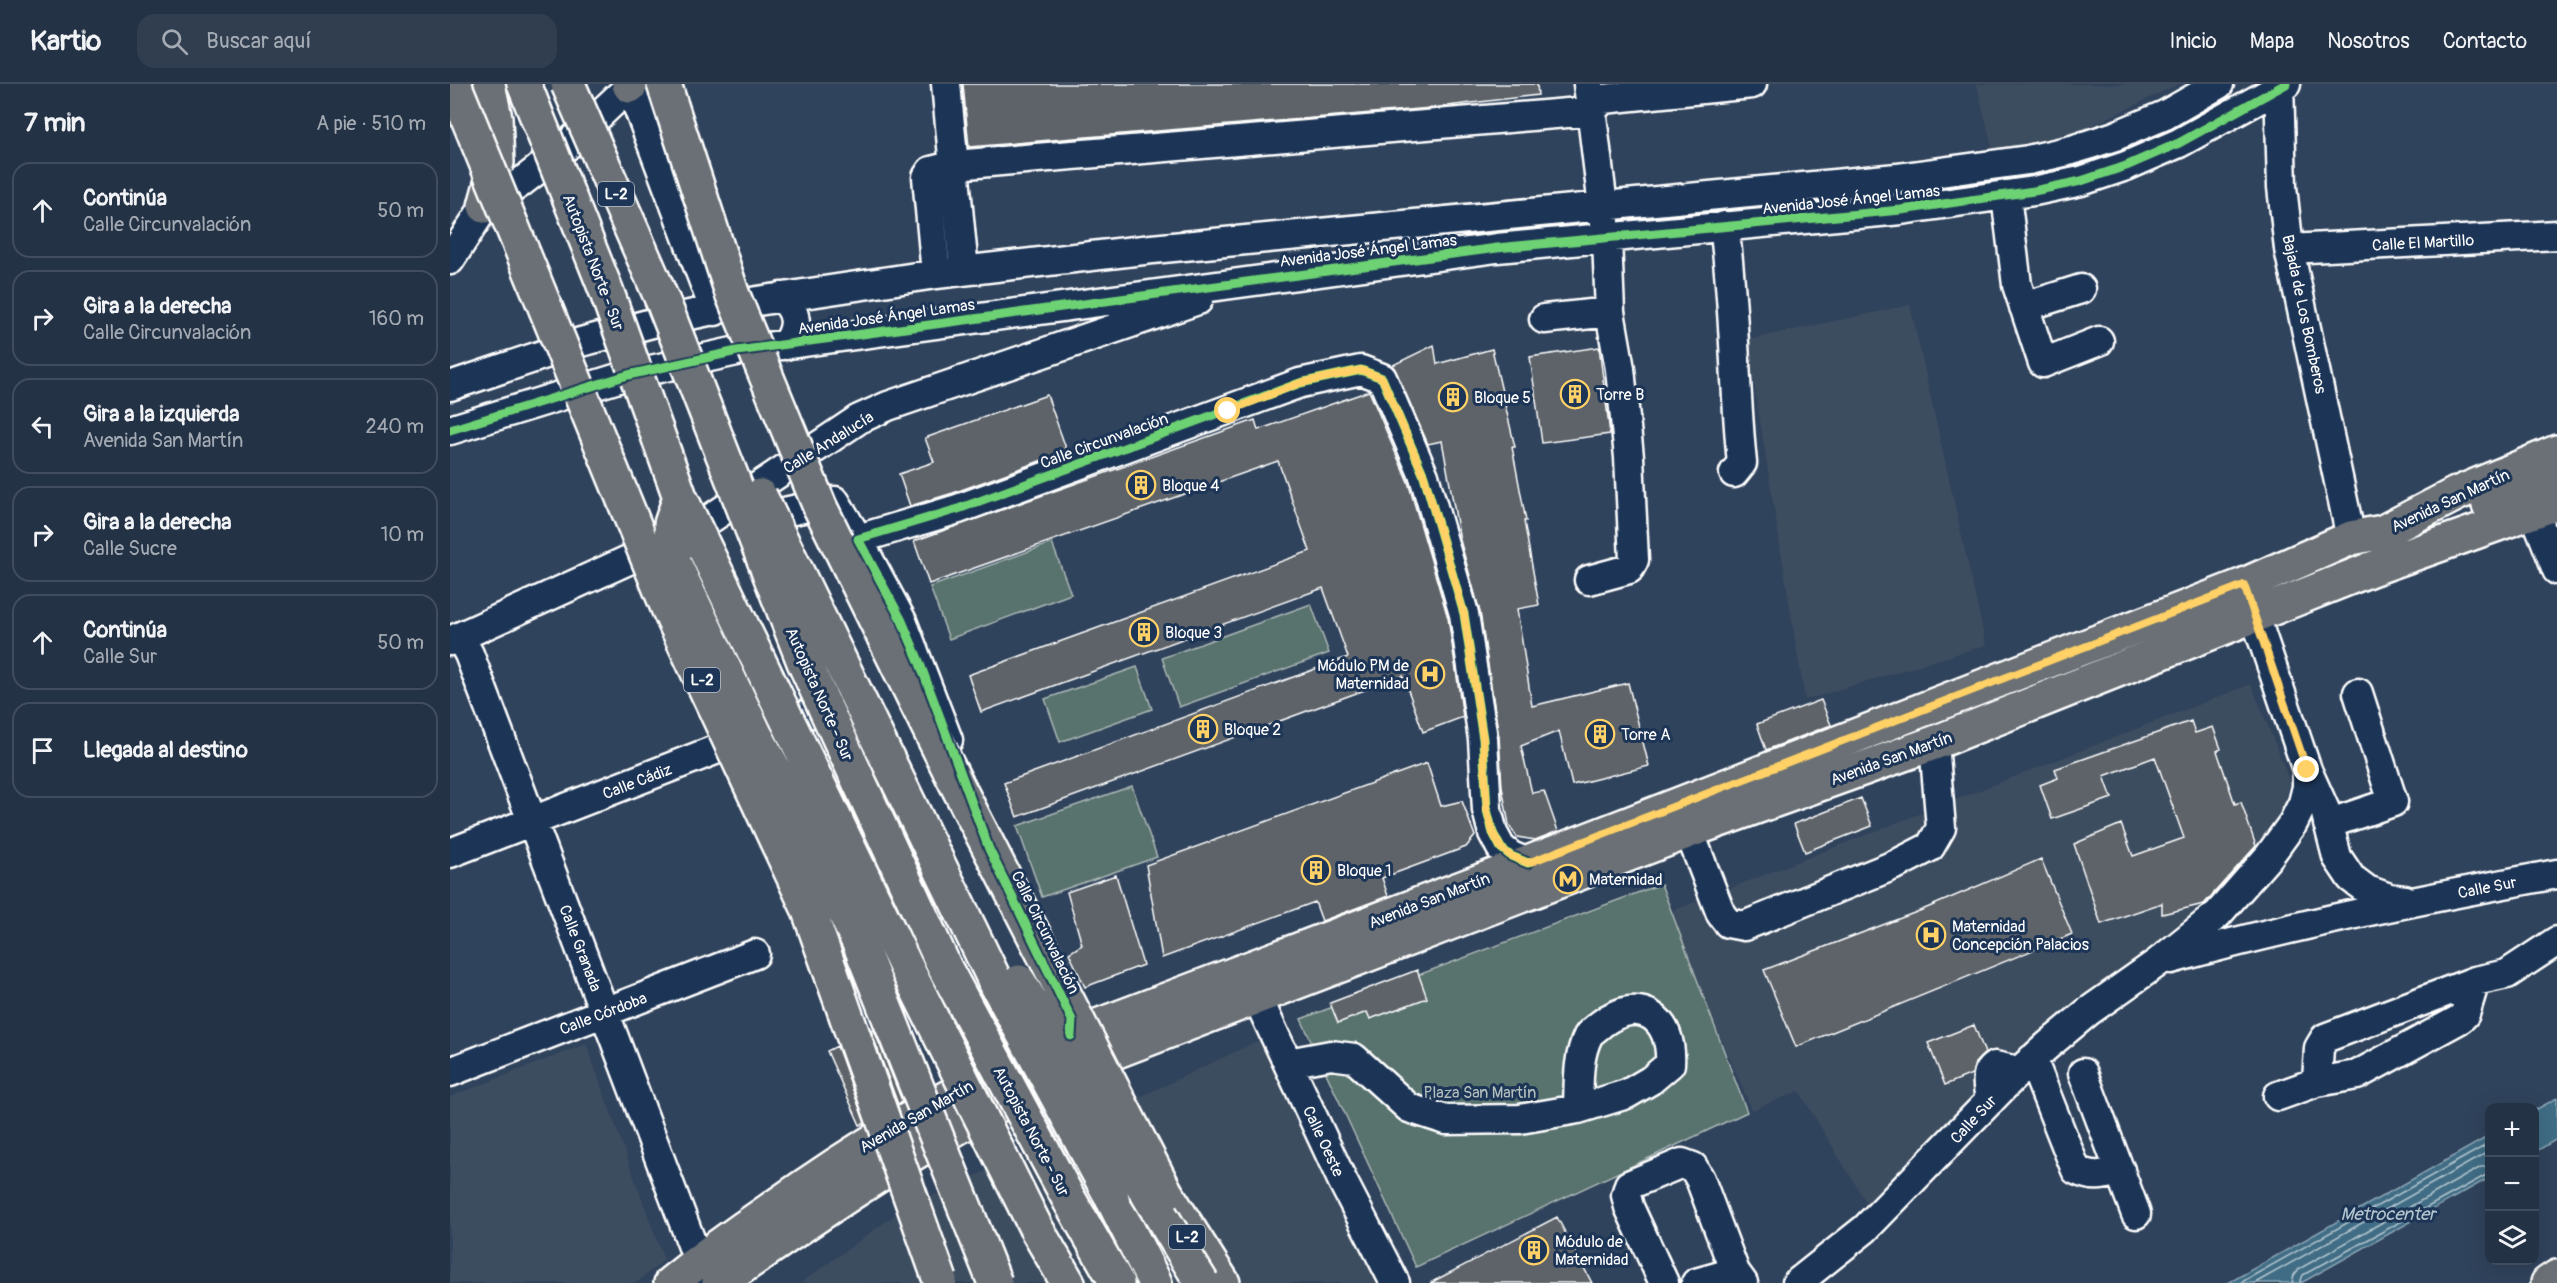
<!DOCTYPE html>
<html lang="es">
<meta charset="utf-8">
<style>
:root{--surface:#243245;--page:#303e50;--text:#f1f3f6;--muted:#a3aab3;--line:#414d5e}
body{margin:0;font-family:Pangolin,sans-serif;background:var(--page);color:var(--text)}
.controls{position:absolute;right:18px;bottom:18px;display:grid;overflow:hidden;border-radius:12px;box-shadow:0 6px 24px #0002}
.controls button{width:54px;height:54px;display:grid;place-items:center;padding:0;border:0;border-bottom:2px solid var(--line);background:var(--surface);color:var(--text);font:30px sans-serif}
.stop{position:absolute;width:18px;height:18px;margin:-14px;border:4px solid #ffd166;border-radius:50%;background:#fff}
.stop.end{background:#ffd166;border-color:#fff;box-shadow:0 2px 6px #0008}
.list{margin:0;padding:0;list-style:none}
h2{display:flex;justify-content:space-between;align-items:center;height:78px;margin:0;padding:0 24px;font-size:26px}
h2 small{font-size:20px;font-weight:400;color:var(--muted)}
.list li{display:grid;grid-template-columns:39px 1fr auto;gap:18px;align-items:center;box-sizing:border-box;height:96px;margin:0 12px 12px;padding:0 12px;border:2px solid var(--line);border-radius:18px}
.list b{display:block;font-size:22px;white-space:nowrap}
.list p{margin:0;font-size:20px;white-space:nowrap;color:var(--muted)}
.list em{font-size:20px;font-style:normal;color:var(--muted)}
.icon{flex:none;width:33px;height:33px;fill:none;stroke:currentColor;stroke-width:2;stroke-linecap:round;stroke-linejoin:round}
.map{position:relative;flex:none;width:2107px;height:1199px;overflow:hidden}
header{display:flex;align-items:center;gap:36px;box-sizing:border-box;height:84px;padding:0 30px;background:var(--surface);border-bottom:2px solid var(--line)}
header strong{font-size:28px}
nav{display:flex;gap:33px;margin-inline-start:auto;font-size:21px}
.search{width:420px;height:54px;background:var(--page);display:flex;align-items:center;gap:15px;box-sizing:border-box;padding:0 21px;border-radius:18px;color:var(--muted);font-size:22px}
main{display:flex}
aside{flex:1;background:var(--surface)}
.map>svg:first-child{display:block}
.built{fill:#3e4d60}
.green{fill:#58726e;stroke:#acb8b6;stroke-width:1.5}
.water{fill:#416d85;stroke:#8da7b6;stroke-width:1.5}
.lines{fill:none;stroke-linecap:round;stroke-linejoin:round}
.shore{stroke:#b3c5ce;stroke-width:1.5}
.building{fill:#5d6368;stroke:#fff;stroke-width:1.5}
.minor-casing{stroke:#fff;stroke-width:33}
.major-casing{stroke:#fff;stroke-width:38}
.highway-casing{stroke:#fff;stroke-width:38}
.minor{stroke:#1d3557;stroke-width:28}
.major{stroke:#6b6f75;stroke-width:33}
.highway{stroke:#6b6f75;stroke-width:33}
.highway-bridge-casing{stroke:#fff;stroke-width:38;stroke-linecap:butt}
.highway-bridge{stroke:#6b6f75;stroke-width:33}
.cycleway-casing{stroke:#1d3557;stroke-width:13}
.cycleway{stroke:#6cd273;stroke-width:9}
.route{stroke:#ffd166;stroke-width:8}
.labels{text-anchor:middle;stroke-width:6;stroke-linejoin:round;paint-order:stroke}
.shield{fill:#1d3557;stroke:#bbc2cd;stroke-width:1.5}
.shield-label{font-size:15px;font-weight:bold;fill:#fff}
.street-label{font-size:16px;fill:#fff;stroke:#1d3557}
.poi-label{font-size:16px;fill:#fff;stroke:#1d3557;text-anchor:start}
.park-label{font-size:16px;fill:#b4c0be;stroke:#1d3557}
.water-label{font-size:18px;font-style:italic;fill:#b3c5ce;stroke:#1d3557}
</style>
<header>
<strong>Kartio</strong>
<div class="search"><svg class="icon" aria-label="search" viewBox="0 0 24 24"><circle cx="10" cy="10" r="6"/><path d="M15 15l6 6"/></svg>Buscar aquí</div>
<nav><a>Inicio</a><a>Mapa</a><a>Nosotros</a><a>Contacto</a></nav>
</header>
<main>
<aside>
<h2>7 min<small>A pie · 510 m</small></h2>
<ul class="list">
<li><svg class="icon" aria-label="ahead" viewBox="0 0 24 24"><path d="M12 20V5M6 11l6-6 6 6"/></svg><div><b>Continúa</b><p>Calle Circunvalación</p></div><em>50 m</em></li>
<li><svg class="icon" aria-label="right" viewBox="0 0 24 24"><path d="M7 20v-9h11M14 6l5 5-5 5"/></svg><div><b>Gira a la derecha</b><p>Calle Circunvalación</p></div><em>160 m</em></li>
<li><svg class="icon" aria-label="left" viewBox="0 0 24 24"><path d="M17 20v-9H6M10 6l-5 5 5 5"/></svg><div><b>Gira a la izquierda</b><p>Avenida San Martín</p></div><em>240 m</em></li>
<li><svg class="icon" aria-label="right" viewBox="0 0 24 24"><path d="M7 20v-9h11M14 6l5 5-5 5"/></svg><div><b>Gira a la derecha</b><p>Calle Sucre</p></div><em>10 m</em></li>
<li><svg class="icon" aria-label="ahead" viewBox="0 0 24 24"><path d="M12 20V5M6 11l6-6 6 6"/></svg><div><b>Continúa</b><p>Calle Sur</p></div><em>50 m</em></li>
<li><svg class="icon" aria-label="arrive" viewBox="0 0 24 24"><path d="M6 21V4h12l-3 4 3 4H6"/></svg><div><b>Llegada al destino</b></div></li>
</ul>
</aside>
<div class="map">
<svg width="2107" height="1199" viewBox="0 0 2107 1199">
<rect width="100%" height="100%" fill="#30435c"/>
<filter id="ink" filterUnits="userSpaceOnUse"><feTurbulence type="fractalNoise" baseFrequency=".0167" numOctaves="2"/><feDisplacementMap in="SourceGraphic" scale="12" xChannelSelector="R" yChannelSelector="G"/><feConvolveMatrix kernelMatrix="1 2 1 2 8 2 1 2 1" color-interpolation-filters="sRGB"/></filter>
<g filter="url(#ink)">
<!-- built -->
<path class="built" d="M 1527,0 L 1729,0 L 1624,50 L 1545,75 Z
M 1460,221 L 1536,561 L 1355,616 L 1297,256 Z
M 1801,600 L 1839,695 L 1832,738 L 1818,772 L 1422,1128 L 1349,1007 L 1302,1026 L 1217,829 Z
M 814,954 L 928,1199 L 351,1199 L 449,1128 Z
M 136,960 L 214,1176 L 186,1199 L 0,1199 L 0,1013 Z"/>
<!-- green -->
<path class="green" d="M 602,459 L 621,510 L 499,555 L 480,503 Z
M 861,520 L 879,569 L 729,623 L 712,574 Z
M 687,583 L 702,625 L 610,658 L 595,615 Z
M 682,702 L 707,773 L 592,813 L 567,742 Z
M 1211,800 L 1297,1028 L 966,1183 L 851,935 Z"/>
<!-- water -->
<path class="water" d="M 2107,1014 L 2107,1055 L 2085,1068 L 2085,1026 Z
M 2039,1052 L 2039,1094 L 1851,1199 L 1778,1199 Z"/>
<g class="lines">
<!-- shore -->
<path class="shore" d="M 1790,1199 L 2040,1059
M 1805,1199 L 2040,1067
M 1842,1199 L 1844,1191 L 1849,1185 L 2031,1083 L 2040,1082
M 1850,1199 L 1853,1191 L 2040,1089"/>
</g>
<!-- building -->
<path class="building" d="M 513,0 L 1087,0 L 1088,11 L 981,24 L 519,63 Z
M 984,261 L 987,280 L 1042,265 L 1065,363 L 1062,363 L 1076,437 L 1074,437 L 1089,521 L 1067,525 L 1082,622 L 1178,599 L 1199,682 L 1122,701 L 1109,647 L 1071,662 L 1082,709 L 1094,707 L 1108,747 L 1085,756 L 1067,753 L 1059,741 L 1052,703 L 1049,653 L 1030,528 L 1010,456 L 992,357 L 978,360 L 943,281 Z
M 1149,263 L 1160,350 L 1092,359 L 1080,273 Z
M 919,307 L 958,398 L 998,534 L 1013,633 L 973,648 L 953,592 L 567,733 L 554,699 L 898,573 L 873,504 L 531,628 L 518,591 L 860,467 L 828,377 L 479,500 L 464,457 L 805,336 L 808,346 Z
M 597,311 L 617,367 L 503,409 L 460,422 L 449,390 L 484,378 L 475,354 Z
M 1371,616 L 1381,641 L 1316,666 L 1307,640 Z
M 1741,637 L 1745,649 L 1763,643 L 1771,665 L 1767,667 L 1785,720 L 1791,718 L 1806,762 L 1754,820 L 1712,830 L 1712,819 L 1651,840 L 1624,760 L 1671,740 L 1683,772 L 1734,754 L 1705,673 L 1654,692 L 1662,714 L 1602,735 L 1590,701 L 1608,694 L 1605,685 Z
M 977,679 L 991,722 L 1012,717 L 1025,752 L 1016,763 L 932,794 L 938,812 L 872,837 L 865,818 L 712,874 L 696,781 Z
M 1411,714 L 1422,742 L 1355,768 L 1344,740 Z
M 1591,775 L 1622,850 L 1346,963 L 1314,886 L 1472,826 Z
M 666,791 L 693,881 L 635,903 L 619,869 L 632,861 L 617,808 Z
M 967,886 L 977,914 L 920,935 L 917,928 L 888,939 L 880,919 Z
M 1524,941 L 1535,969 L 1525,979 L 1522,990 L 1495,1001 L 1478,959 Z
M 424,946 L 452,1017 L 448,1020 L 421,947 Z
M 387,962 L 415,1039 L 410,1041 L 377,967 Z
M 1107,1133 L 1142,1199 L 980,1199 Z"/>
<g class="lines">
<!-- minor casing -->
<g class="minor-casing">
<path id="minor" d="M 496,0 L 514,186
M 1138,0 L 1157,155 L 1160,228 L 1170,285 L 1179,373 L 1184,476 L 1179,485 L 1139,496
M 1829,0 L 1832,103 L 1839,165 L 1901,454
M 180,2 L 265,227
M 1556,112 L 1567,201 L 1593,279 L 1649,257
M 1274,142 C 1285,221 1284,301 1292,379 L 1284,389
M 1839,165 L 2107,151
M 0,176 L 35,122 L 69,100 L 109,69 L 182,0
M 486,190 L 477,93 L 481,87 L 505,81 L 1141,27 L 1153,15 L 1302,0
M 331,213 C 348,228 349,243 336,261
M 1574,223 L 1631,205
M 1094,235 L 1160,228
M 0,302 L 131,258 L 202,239 L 301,218 L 486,190 L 702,165 L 1447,94 L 1578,76 L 1622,66 L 1665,52 L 1715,31 L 1769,0
M 0,346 L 178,291 L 287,267 L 1047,164 L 1451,126 L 1584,107 L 1631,97 L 1676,82 L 1729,59 L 1836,0
M 2084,428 L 2107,486
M 297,436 L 385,417 L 408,455
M 1798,512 L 1857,686 L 1875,726 L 1887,773 L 1901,794 L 1917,806 L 1939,814 L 1955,816
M 10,553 L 19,570 L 248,1176 L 261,1195
M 0,557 L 242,447 L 409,335 L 438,322 L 748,216
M 498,656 L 452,537 L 408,455 L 508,425 L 850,299 L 911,286 L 932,294 L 974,392 L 1014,530 L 1033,655 L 1037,726 L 1043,749 L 1051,764 L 1061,772 L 1078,779
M 1878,740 L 1943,718 L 1908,609
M 1239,747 L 1271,830 L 1278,839 L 1294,842 L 1447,780 L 1480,763 L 1491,744 L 1484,659
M 0,769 L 373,624
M 1721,875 C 1848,840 1977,814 2107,790
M 807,913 L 893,1098 L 945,1199
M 1582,975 L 1626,1086 C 1643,1094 1653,1092 1670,1086
M 838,979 L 881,971 L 904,974 L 959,1024 L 996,1036 L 1070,1035 L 1128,1025 L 1177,1010 L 1201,996 L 1220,980 C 1223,934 1190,910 1151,940 C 1147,944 1141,947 1138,952 C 1127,974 1129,1001 1128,1025
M 0,988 L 305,870
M 1633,989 L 1686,1130
M 1867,998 L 1869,964 L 1875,954 L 2025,897 L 2057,890 L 2107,857
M 1828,1012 L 1867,998 L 1907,991 L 2010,935 L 2015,930 L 2025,897
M 1540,1017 C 1539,1005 1533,988 1545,982 L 1568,987
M 1214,1199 L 1179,1123 L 1176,1111 L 1179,1101 L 1232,1079 L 1243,1083 L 1250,1095 L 1285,1188 L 1293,1199
M 1246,1199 L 1285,1188
M 1347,1199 L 1415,1145 L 1565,991 L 1597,962 L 1639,927 L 1707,879 L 1768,830 L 1819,772 L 1843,739 L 1853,719 L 1857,703 L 1857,686"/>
</g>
<!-- major casing -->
<g class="major-casing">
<path id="major" d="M 2039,421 L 2107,394
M 221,1199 C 253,1173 286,1149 320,1126 C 415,1058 514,999 621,952 L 1078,779 L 1794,501 L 1901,454 L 1933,448 L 2006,410 L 2107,368
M 269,1199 C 387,1117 500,1038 633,980 L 1239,747 L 1484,659 L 1921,485 L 2107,419"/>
</g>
<!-- highway casing -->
<g class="highway-casing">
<path id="highway" d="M 179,0 L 180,2
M 35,122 L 47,78 L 45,34 L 38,0
M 716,1109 L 773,1199
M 662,1114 L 705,1199
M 620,1117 L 667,1199
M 586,1144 L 618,1199
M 2098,1199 L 2107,1193"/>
</g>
<!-- minor -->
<use href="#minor" class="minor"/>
<!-- major -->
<use href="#major" class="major"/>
<!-- highway -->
<use href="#highway" class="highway"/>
<!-- highway-bridge casing -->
<g class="highway-bridge-casing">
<path id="highway-bridge" d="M 4,0 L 218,524 L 358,824 L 490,1196
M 74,0 L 156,206 L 230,413 L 459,889 L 586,1144
M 118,0 L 214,220 L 354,578 L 495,884 L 620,1117
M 214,0 L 282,209 L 370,423 L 503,693 L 716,1109
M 310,412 L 548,903 L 662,1114
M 230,413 L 221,440 L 224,479 L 306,652 L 340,714 L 410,861 L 545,1199
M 569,898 L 752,1199"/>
</g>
<!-- highway-bridge -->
<use href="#highway-bridge" class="highway-bridge"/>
<!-- cycleway casing -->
<g class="cycleway-casing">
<path id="cycleway" d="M 0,346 L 178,291 L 287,267 L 1047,164 L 1451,126 L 1584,107 L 1631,97 L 1676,82 L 1729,59 L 1836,0
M 621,952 L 622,936 L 539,765 L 469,577 L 452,537 L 408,455 L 508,425 L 850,299 L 911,286 L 932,294 L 974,392 L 1014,530 L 1033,655 L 1037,726 L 1043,749 L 1051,764 L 1061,772 L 1078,779"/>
</g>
<!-- cycleway -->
<use href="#cycleway" class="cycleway"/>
</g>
</g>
<g class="lines" filter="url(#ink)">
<!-- route -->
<path class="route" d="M 778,327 L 850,299 L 911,286 L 932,294 L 974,392 L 1014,530 L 1033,655 L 1037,726 L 1043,749 L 1051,764 L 1061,772 L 1078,779 L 1794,501 L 1857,686"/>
</g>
<!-- icons -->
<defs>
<g id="building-ring" transform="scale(1.5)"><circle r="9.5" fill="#1d3557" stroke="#ffd166" stroke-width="1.5"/><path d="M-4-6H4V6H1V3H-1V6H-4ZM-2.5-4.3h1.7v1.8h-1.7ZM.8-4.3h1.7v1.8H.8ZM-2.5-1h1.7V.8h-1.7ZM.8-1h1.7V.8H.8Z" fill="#ffd166"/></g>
<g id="hospital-ring" transform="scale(1.5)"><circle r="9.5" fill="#1d3557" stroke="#ffd166" stroke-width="1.5"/><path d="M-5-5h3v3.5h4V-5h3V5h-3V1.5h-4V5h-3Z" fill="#ffd166"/></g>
<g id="metro-ring" transform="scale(1.5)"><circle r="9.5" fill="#1d3557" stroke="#ffd166" stroke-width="1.5"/><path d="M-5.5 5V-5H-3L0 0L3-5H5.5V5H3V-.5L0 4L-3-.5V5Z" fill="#ffd166"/></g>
</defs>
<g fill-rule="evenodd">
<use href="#building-ring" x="1125" y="310"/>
<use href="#building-ring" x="1003" y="313"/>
<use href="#building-ring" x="691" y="401"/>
<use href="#building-ring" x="694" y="548"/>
<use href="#hospital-ring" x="980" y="590"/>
<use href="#building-ring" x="753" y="645"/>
<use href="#building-ring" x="1150" y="650"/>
<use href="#building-ring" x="866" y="786"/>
<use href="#metro-ring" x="1118" y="795"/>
<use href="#hospital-ring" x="1481" y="851"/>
<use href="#building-ring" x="1084" y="1166"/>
</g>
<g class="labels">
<!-- shield labels -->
<g class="shield">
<rect x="148" y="98" width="36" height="24" rx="4.5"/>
<rect x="234" y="584" width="36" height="24" rx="4.5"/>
<rect x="719" y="1141" width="36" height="24" rx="4.5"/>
</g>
<g class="shield-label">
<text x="166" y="115">L-2</text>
<text x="252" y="601">L-2</text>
<text x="737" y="1158">L-2</text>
</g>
<!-- street labels -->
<g class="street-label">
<text transform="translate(1401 115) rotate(-6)" y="6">Avenida José Ángel Lamas</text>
<text transform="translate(1973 158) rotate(-3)" y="6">Calle El Martillo</text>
<text transform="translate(918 166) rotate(-7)" y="6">Avenida José Ángel Lamas</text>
<text transform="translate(144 178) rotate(69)" y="6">Autopista Norte - Sur</text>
<text transform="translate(1855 230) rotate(78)" y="6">Bajada de Los Bomberos</text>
<text transform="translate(436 232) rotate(-8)" y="6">Avenida José Ángel Lamas</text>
<text transform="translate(654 356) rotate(-20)" y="6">Calle Circunvalación</text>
<text transform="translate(378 358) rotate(-32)" y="6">Calle Andalucía</text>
<text transform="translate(2000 416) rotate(-25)" y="6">Avenida San Martín</text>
<text transform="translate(370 610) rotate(66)" y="6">Autopista Norte - Sur</text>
<text transform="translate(1441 674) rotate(-20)" y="6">Avenida San Martín</text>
<text transform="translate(187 697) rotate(-21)" y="6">Calle Cádiz</text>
<text transform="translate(2037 803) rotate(-11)" y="6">Calle Sur</text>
<text transform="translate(979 816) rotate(-21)" y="6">Avenida San Martín</text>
<text transform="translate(596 848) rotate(64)" y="6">Calle Circunvalación</text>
<text transform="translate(131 864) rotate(69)" y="6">Calle Granada</text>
<text transform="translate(153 929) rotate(-21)" y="6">Calle Córdoba</text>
<text transform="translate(466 1032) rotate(-30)" y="6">Avenida San Martín</text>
<text transform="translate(1523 1035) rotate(-47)" y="6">Calle Sur</text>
<text transform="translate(582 1047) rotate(62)" y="6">Autopista Norte - Sur</text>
<text transform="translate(874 1057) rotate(65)" y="6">Calle Oeste</text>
</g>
<!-- poi labels -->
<g class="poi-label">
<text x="1146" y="316">Torre B</text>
<text x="1024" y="319">Bloque 5</text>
<text x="712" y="407">Bloque 4</text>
<text x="715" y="554">Bloque 3</text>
<text x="959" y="587" text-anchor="end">Módulo PM de<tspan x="959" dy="18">Maternidad</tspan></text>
<text x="774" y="651">Bloque 2</text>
<text x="1171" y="656">Torre A</text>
<text x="887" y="792">Bloque 1</text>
<text x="1139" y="801">Maternidad</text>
<text x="1502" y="848">Maternidad<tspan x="1502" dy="18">Concepción Palacios</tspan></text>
<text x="1105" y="1163">Módulo de<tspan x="1105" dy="18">Maternidad</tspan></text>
</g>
<!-- park labels -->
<g class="park-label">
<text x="1030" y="1014">Plaza San Martín</text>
</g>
<!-- water labels -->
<g class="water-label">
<text x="1938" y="1136">Metrocenter</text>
</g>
</g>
</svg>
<div class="controls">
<button>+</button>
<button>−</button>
<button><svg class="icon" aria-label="layers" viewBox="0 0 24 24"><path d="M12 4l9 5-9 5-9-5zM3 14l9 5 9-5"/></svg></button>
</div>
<div class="stop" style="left:778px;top:327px"></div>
<div class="stop end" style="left:1857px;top:686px"></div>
</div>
</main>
